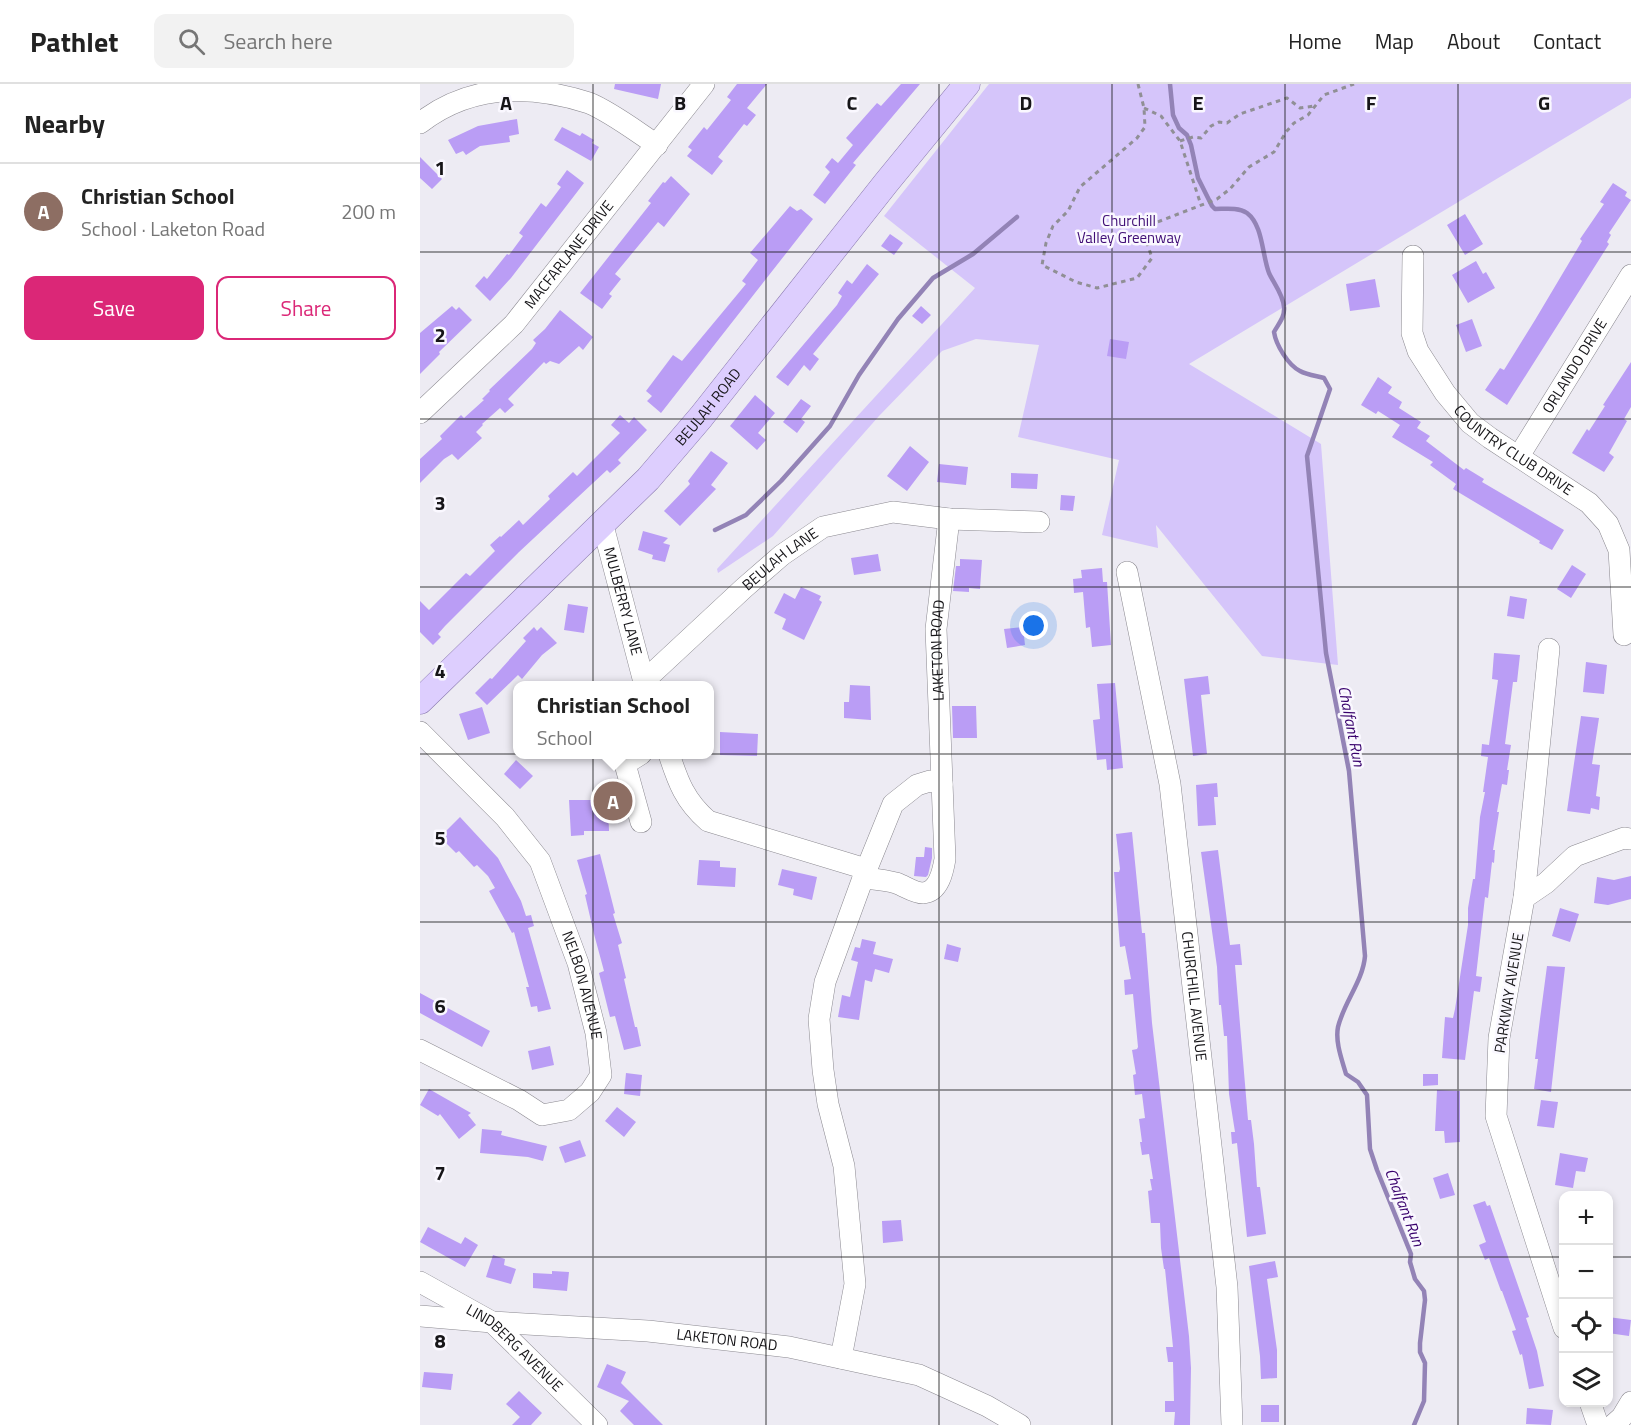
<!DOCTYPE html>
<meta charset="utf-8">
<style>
:root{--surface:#fff;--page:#f2f2f2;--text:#222;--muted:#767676;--line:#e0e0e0;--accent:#db2777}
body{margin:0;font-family:"Titillium Web",sans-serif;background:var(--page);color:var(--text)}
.controls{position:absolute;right:18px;bottom:18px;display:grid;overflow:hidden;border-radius:12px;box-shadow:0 3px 9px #0003}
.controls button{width:54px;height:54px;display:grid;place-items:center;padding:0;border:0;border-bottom:2px solid var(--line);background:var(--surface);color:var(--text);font:30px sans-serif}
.you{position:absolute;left:614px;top:542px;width:21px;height:21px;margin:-15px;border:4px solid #fff;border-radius:50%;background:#1a73e8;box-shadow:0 0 0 9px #1a73e833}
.badge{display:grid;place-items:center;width:39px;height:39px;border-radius:50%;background:var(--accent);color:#fff;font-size:20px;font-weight:700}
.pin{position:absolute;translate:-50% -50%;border:3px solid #fff;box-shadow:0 2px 6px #0006}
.popup{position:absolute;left:93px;top:597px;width:201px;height:78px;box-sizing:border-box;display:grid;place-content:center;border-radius:12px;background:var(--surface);filter:drop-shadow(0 2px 4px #0005);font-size:20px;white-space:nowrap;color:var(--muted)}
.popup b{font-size:22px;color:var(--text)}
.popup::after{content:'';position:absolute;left:50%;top:100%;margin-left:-12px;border:12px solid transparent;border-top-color:var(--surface)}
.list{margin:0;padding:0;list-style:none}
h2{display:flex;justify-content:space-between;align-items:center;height:78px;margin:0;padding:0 24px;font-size:26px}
h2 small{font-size:20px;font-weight:400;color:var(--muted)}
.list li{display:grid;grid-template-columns:39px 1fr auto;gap:18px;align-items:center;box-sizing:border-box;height:96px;padding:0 24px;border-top:2px solid var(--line)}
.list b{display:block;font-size:22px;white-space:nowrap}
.list p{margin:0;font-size:20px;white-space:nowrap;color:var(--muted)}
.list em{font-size:20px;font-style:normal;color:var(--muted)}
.actions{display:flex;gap:12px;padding:18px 24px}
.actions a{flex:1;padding:14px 0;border:2px solid var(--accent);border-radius:12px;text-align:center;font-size:21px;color:var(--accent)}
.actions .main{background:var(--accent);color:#fff}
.icon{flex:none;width:33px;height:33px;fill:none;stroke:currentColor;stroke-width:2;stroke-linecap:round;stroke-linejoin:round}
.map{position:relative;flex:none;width:1211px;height:1341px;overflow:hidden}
header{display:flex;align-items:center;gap:36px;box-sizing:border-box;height:84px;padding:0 30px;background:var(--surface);border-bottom:2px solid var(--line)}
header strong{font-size:28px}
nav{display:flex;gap:33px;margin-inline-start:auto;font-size:21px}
.search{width:420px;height:54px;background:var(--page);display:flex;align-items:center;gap:15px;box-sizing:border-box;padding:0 21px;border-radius:12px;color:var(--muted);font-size:22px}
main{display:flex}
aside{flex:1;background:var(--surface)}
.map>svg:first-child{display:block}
.green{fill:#d5c5fa}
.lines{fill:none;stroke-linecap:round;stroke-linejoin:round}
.stream{stroke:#9383b6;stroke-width:4.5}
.building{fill:#ba9df5}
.minor-casing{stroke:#8b8990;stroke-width:22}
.major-casing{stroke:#8978ae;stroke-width:27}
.path{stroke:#908f95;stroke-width:3;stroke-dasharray:4.5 4.5;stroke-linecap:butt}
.minor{stroke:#fff;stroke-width:21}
.major{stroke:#ddcefe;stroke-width:26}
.grid{fill:none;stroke:#161518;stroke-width:1.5;stroke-opacity:0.55}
.labels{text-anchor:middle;stroke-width:5;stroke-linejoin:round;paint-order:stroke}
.park-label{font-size:15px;fill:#400e76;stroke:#faf8ff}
.street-label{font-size:15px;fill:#161518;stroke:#faf8ff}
.water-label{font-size:16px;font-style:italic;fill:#38006c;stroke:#faf8ff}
.grid-label{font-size:20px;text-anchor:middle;font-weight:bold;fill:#161518;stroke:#faf8ff;stroke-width:5;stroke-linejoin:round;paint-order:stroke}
</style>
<header>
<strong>Pathlet</strong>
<div class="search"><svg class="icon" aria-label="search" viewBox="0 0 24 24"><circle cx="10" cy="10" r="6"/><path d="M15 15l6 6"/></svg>Search here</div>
<nav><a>Home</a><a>Map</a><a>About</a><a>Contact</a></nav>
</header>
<main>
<aside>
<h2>Nearby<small></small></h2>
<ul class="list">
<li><span class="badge" style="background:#8d6e63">A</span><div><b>Christian School</b><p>School · Laketon Road</p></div><em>200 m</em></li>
</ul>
<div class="actions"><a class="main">Save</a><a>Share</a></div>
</aside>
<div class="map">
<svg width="1211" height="1341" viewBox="0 0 1211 1341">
<rect width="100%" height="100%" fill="#edebf3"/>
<!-- green -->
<path class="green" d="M 569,0 L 1211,0 L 1211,14 L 769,280 L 901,360 L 918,581 L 842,572 L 736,441 L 738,464 L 682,451 L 699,376 L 598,353 L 619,261 L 556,255 L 522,267 L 459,332 L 353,452 L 298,489 L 297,485 L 555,204 L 464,132 Z"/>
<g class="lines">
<!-- stream -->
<path class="stream" d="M 750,0 L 753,31 L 759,44 L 767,51 L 771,61 L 778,94 L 792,122 L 795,125 C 805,125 818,123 827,129 C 843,141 842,171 849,189 C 854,200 863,210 864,223 C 865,233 859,239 854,248 C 856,261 868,281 880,287 C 887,291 897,292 904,294 L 910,305 L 887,372 L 906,569 L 929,687 L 945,872 C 943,897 924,918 918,943 C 915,958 922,976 926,990 L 938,998 L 947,1011 L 950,1065 L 957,1086 L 991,1170 L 990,1178 L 995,1195 L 1004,1207 L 1005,1216 L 1000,1259 L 1000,1268 L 1005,1279 L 1004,1317 L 994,1341
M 295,446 L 326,431 L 361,397 L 410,342 L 439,291 L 478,235 L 513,194 L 553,170 L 597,133"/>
</g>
<!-- building -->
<path class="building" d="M 195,0 L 241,0 L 238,15 L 194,5 Z
M 317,0 L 347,0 L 327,24 L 336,31 L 327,42 L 324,40 L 298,73 L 303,77 L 292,91 L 267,72 L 272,66 L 268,63 L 284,43 L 287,46 L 311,16 L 307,13 Z
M 481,0 L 500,0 L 433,79 L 436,81 L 405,120 L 393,111 L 410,88 L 405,83 L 412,74 L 418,79 L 433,61 L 426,54 L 457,19 L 461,22 Z
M 97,35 L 99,50 L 89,52 L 90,58 L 60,62 L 46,71 L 43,67 L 36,70 L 28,56 L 58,42 Z
M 142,43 L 160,52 L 162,49 L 174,56 L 172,59 L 179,63 L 171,77 L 134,56 Z
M 0,73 L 22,95 L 12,105 L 0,94 Z
M 147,86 L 164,99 L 91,194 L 70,217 L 55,202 L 64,192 L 67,195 L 87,170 L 89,171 L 103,152 L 99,149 L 121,119 L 126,123 L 141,103 L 137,100 Z
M 251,92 L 270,110 L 244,143 L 238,138 L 195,190 L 201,195 L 189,210 L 192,212 L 182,225 L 160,209 L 231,119 L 228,117 L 243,98 L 245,99 Z
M 1193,99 L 1207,108 L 1205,112 L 1211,116 L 1189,149 L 1191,151 L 1187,158 L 1189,160 L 1087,321 L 1065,306 L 1080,284 L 1084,286 L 1115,236 L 1162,157 L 1160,155 L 1184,120 L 1180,118 Z
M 370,122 L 377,127 L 381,125 L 393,135 L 241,329 L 227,317 L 232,312 L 226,307 L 253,271 L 262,277 L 326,200 L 322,197 L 338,176 L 330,169 Z
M 1045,130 L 1063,160 L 1045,171 L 1027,141 Z
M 470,150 L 483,159 L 474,171 L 461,162 Z
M 1056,177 L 1063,190 L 1066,188 L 1075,204 L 1048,219 L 1032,191 Z
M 447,180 L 459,190 L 393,270 L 399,275 L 390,287 L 384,281 L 368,302 L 356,293 L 417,221 L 422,212 L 418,209 L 427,196 L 432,200 Z
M 955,195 L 960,223 L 930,227 L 926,200 Z
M 32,222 L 36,226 L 39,223 L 52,236 L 19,268 L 20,270 L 0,290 L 0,249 Z
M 501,222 L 511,231 L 502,240 L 492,232 Z
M 140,226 L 173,253 L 163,266 L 159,262 L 139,280 L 130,277 L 126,280 L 124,278 L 88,315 L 94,321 L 85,329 L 80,324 L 62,340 L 63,341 L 56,348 L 62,354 L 38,376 L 32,370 L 24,375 L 0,399 L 0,375 L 22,355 L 20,352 L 41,331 L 44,334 L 64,316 L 62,315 L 70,307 L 69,306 L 112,265 L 116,259 L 113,256 L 125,245 Z
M 1052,235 L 1062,262 L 1046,268 L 1036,241 Z
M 690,255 L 709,258 L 706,275 L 687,272 Z
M 1211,278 L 1211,323 L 1204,335 L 1207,337 L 1189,369 L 1194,373 L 1184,388 L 1152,369 L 1167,345 L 1169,347 L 1185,322 L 1183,321 Z
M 958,293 L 972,303 L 968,309 L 982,318 L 979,324 L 1001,338 L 997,344 L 1010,352 L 1006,357 L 1044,386 L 1046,384 L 1064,395 L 1062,398 L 1144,446 L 1132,466 L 1119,459 L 1120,457 L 1033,405 L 1036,400 L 1010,381 L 1013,378 L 972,353 L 980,341 L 958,327 L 956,330 L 941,321 Z
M 335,311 L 355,329 L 338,349 L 346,356 L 337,366 L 310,342 Z
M 381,315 L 391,322 L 381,335 L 385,338 L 377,349 L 363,338 Z
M 200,331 L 209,339 L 214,333 L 227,346 L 198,376 L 201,379 L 190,389 L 187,386 L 99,468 L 25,542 L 18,550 L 21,553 L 13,561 L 0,548 L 0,517 L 9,526 L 46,489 L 50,492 L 75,467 L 70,461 L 80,452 L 81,453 L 99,436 L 103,441 L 130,415 L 128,412 L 153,388 L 157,392 L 200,349 L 191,341 Z
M 490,362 L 509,378 L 487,407 L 467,392 Z
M 291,367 L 308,379 L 291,401 L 296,405 L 260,442 L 244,427 L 270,400 L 268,397 Z
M 519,380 L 548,383 L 546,401 L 517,398 Z
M 591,389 L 618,390 L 617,405 L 591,404 Z
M 641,411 L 655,412 L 653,427 L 640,426 Z
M 223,447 L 248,454 L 243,459 L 250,461 L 245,478 L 232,475 L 233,471 L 218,466 Z
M 458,470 L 461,487 L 434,491 L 431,474 Z
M 540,475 L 562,476 L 560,505 L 549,504 L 549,508 L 533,507 L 536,482 L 540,482 Z
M 1152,481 L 1166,490 L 1151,514 L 1137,505 Z
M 682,484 L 683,498 L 687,498 L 691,561 L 672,563 L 670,543 L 666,544 L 663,508 L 654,509 L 653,495 L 662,494 L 661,486 Z
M 381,503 L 401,512 L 399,516 L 402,518 L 384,556 L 362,545 L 366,535 L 354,529 L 364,509 L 375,515 Z
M 1090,512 L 1107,515 L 1104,535 L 1087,532 Z
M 148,520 L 168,523 L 164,549 L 144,546 Z
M 114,543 L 117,547 L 121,543 L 137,559 L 122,571 L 102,595 L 98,591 L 67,621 L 55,609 L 70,594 L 72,595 L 106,557 L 103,554 Z
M 603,543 L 605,561 L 587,564 L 584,545 Z
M 1074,569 L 1100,571 L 1097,598 L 1093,598 L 1085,660 L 1091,661 L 1087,686 L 1089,686 L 1087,701 L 1082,700 L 1077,728 L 1079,728 L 1073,766 L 1075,766 L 1074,779 L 1072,778 L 1068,814 L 1065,813 L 1056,892 L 1062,893 L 1060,908 L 1054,907 L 1045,976 L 1022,974 L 1025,933 L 1033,934 L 1035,925 L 1048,841 L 1048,824 L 1053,795 L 1055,795 L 1060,733 L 1065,708 L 1063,708 L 1068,673 L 1061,672 L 1062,660 L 1069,661 L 1078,596 L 1072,595 Z
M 1166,578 L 1187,581 L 1184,610 L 1163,608 Z
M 788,592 L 790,610 L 781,611 L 787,670 L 773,672 L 764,595 Z
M 695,599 L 703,684 L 687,686 L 686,675 L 677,676 L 673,636 L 680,635 L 677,600 Z
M 430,601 L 450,602 L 451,636 L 424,634 L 424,618 L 429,618 Z
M 532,622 L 556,622 L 557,654 L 533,654 Z
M 62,623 L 70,649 L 48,656 L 39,630 Z
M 1161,632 L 1179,634 L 1172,680 L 1180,681 L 1176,712 L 1180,713 L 1179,726 L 1171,724 L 1170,730 L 1147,727 Z
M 300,648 L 338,650 L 337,672 L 300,671 Z
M 96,676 L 113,692 L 100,705 L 84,690 Z
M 797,699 L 798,713 L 794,713 L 796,741 L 778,742 L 776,701 Z
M 149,716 L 178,716 L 177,721 L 188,721 L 189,747 L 164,747 L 164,751 L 151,752 Z
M 40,733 L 78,774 L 101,817 L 106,832 L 111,831 L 114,842 L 108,844 L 131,925 L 118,928 L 117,922 L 111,923 L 106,903 L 109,903 L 94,848 L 92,849 L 69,807 L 75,804 L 68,792 L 57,781 L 54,783 L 39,767 L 36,769 L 20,753 Z
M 712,748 L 722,849 L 725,849 L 732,939 L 769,1252 L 771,1284 L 770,1341 L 754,1341 L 755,1328 L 745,1328 L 745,1317 L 754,1317 L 753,1278 L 748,1278 L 746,1263 L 753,1263 L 745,1185 L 744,1185 L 741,1164 L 740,1139 L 731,1139 L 728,1107 L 732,1106 L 730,1095 L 733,1095 L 729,1070 L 722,1071 L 720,1058 L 722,1058 L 719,1035 L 725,1034 L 722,1010 L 715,1011 L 713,991 L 716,990 L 712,966 L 717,965 L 718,963 L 713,910 L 705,911 L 704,896 L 711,895 L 705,862 L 700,863 L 694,788 L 699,788 L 700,785 L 696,750 Z
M 505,763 L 512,764 L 512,774 L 508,791 L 506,793 L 494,792 L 496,773 L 504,773 Z
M 798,766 L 810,861 L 820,860 L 822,881 L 815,881 L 825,1000 L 828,1036 L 831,1036 L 834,1060 L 837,1103 L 840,1103 L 846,1150 L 827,1153 L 817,1059 L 812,1060 L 811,1048 L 815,1048 L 809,1010 L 807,952 L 804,952 L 801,921 L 799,921 L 797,883 L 781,768 Z
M 180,770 L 195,829 L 193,830 L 202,859 L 198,861 L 206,894 L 204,895 L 215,943 L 217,943 L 221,962 L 204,966 L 195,932 L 190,933 L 179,889 L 184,887 L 174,850 L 165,811 L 167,810 L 157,776 Z
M 279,776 L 300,777 L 300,783 L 316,784 L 315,803 L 277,801 Z
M 362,785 L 397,793 L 392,816 L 373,811 L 374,805 L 358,801 Z
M 1211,792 L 1211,815 L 1188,821 L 1174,819 L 1177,793 L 1194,796 Z
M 1140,824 L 1159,830 L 1150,858 L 1132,852 Z
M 442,855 L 456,858 L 453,870 L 473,875 L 469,889 L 455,885 L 452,898 L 445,896 L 439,936 L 418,933 L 422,911 L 430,913 L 438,878 L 431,876 L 435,863 L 440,864 Z
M 527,860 L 541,864 L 538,878 L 524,875 Z
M 1127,882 L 1145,883 L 1131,1008 L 1114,1005 L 1118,975 L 1115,975 L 1120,935 Z
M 0,909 L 70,947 L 62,963 L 0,929 Z
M 130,962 L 134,981 L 112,986 L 108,967 Z
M 206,989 L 222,991 L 220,1012 L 204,1010 Z
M 1003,990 L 1018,990 L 1018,1001 L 1003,1002 Z
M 9,1005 L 51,1029 L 48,1031 L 56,1041 L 39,1055 L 20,1030 L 18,1032 L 0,1021 Z
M 1017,1006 L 1040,1007 L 1040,1058 L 1025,1059 L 1024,1047 L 1015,1047 Z
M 1121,1016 L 1138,1018 L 1134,1044 L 1117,1042 Z
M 197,1023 L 216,1038 L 204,1053 L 185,1037 Z
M 62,1045 L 82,1047 L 81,1051 L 127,1062 L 123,1077 L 108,1073 L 60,1069 Z
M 160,1056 L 166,1072 L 145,1079 L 139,1063 Z
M 1140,1069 L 1168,1074 L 1165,1088 L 1156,1087 L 1153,1104 L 1135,1101 Z
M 1028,1089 L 1035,1111 L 1020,1115 L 1013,1094 Z
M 1065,1117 L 1067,1122 L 1070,1121 L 1109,1233 L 1106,1234 L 1117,1267 L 1124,1302 L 1109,1305 L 1102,1270 L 1100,1271 L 1092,1247 L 1096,1246 L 1082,1207 L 1081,1207 L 1069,1174 L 1065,1176 L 1059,1161 L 1066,1158 L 1053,1121 Z
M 481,1136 L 483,1157 L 463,1159 L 462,1137 Z
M 8,1143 L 41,1160 L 45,1153 L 58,1161 L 45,1183 L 0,1158 Z
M 73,1171 L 85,1175 L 84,1181 L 96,1185 L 91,1200 L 66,1193 Z
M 855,1177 L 858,1193 L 847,1195 L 857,1266 L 857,1294 L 841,1295 L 840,1272 L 829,1182 Z
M 132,1187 L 149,1188 L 147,1207 L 113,1204 L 113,1189 L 132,1190 Z
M 1188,1233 L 1211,1236 L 1209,1252 L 1188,1249 Z
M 187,1280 L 206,1288 L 201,1299 L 243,1341 L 214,1341 L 200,1327 L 209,1317 L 177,1303 Z
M 4,1288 L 33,1290 L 31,1306 L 2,1303 Z
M 99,1307 L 122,1329 L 111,1341 L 92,1341 L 100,1333 L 86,1320 Z
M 841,1321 L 859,1321 L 859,1338 L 841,1338 Z
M 1107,1324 L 1133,1326 L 1131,1341 L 1106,1340 Z"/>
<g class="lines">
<!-- minor casing -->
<g class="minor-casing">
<g id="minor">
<path d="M 0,39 C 50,0 110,0 169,19 C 191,28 217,48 237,61"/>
<path id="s1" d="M 993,172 L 992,249 L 998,267 L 1025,309 L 1050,339 L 1070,354 L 1169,419 L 1188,440 L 1199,466 L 1204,551"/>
<path id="s2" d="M 0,329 L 94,240 L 284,0"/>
<path id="s3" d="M 1099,372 L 1211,191"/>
<path id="s4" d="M 182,438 L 225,602"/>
<path id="s5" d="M 707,488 L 750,700 L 807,1203 L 812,1341"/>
<path d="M 1129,565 L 1104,814 L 1079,954 L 1076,1032 L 1144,1244"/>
<path id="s6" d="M 224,597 L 324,504 L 362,471 L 403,443 L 473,428 L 529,435 L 619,438"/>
<path id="s7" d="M 0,648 L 85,733 L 120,777 L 158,879 L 176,949 L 181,991 L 170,1008 L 149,1026 L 122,1031 L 99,1016 L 0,966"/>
<path d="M 221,670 L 205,680 L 221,738"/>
<path d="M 249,670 C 258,698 265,717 288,737 L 446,785"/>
<path id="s8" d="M 443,794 C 453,795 466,796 476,799 C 485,802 494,809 503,809 C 519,808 523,787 525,775 L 516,545 L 529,435"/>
<path d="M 1104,814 L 1126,799 L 1155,772 L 1204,754 L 1211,755"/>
<path id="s9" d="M 0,1198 L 72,1238 L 177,1341"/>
<path id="s10" d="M 0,1232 L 72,1238 L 228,1247 L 369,1263 L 499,1291 L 567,1322 L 600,1341"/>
<path d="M 421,1274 L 435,1200 L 424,1082 L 408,1020 L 403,986 L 399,935 L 405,898 L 443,794 L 473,720 L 497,701 L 510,697 L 522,700"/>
<path d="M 1170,1318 L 1178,1341"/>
<path d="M 1193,1341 L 1202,1333 L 1211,1318"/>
</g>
</g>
<!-- major casing -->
<g class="major-casing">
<g id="major">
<path id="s11" d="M 0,617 L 228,395 L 281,333 L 466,99 L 547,0"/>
</g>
</g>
<!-- path -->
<path class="path" d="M 718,0 L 724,24 L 725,43 L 717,54 L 660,103 L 648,127 L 633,142 L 626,159 L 622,181 L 656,198 L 677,204 L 717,194 L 732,174 L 722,144 L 797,115 L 810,105 L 829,83 L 854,68 L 866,48 L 874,39 L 888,31 L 904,11 L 934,0
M 724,24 L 741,32 L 760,57 L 781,121
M 760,57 L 773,53 L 781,54 L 791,42 L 799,38 L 807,39 L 820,30 L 867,14 L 880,24 L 894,22"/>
<!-- minor -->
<use href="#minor" class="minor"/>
<!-- major -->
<use href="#major" class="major"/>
</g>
<!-- grid -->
<path class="grid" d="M 173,0 L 173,1341M 346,0 L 346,1341M 519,0 L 519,1341M 692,0 L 692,1341M 865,0 L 865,1341M 1038,0 L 1038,1341M 0,168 L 1211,168M 0,335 L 1211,335M 0,503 L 1211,503M 0,670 L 1211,670M 0,838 L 1211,838M 0,1006 L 1211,1006M 0,1173 L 1144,1173M 1188,1173 L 1211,1173"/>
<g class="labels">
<!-- park labels -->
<g class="park-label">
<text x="709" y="142">Churchill<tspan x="709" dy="17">Valley Greenway</tspan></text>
</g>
<!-- street labels -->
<g class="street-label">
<text dy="5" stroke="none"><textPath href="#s2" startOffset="218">MACFARLANE DRIVE</textPath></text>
<text dy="5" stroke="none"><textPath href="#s3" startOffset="106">ORLANDO DRIVE</textPath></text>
<text dy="5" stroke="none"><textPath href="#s11" startOffset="412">BEULAH ROAD</textPath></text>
<text dy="5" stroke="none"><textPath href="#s1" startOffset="236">COUNTRY CLUB DRIVE</textPath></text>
<text dy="5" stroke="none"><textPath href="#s6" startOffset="183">BEULAH LANE</textPath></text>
<text dy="5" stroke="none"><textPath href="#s4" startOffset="82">MULBERRY LANE</textPath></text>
<text dy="5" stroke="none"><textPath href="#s8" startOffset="315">LAKETON ROAD</textPath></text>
<text dy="5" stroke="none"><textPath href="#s7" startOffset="308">NELBON AVENUE</textPath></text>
<text transform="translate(1089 909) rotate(-81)" y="5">PARKWAY AVENUE</text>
<text dy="5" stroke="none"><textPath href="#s5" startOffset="430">CHURCHILL AVENUE</textPath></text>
<text dy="5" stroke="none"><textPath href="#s10" startOffset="308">LAKETON ROAD</textPath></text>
<text dy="5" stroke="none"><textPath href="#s9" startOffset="116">LINDBERG AVENUE</textPath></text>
</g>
<!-- water labels -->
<g class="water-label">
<text transform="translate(932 642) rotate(79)" y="6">Chalfant Run</text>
<text transform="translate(985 1123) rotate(69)" y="6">Chalfant Run</text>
</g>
</g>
<g class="grid-label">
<text x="86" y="26">A</text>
<text x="260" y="26">B</text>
<text x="432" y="26">C</text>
<text x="606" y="26">D</text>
<text x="778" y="26">E</text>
<text x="951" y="26">F</text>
<text x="1124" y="26">G</text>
<text x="20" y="91">1</text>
<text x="20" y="258">2</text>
<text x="20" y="426">3</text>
<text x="20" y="594">4</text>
<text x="20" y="761">5</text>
<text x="20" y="929">6</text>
<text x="20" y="1096">7</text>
<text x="20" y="1264">8</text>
</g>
</svg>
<div class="controls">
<button>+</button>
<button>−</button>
<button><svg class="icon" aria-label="locate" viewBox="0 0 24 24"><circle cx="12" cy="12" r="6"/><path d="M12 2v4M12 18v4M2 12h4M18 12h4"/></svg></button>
<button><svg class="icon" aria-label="layers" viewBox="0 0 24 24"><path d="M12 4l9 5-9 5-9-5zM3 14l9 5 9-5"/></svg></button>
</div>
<div class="you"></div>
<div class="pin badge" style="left:193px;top:717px;background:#8d6e63">A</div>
<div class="popup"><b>Christian School</b>School</div>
</div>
</main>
